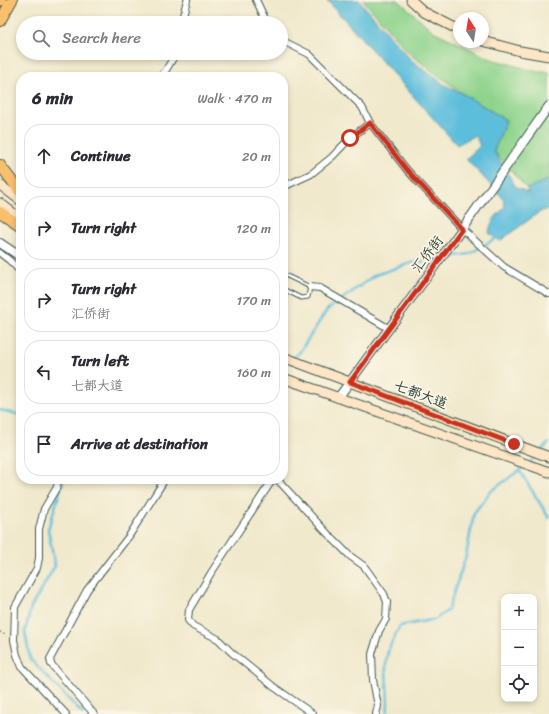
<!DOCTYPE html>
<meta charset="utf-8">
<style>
:root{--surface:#fff;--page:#f2f2f3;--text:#2b2b33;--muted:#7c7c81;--line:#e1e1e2}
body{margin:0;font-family:Sriracha,"LXGW WenKai TC",sans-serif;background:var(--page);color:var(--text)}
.controls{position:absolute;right:12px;bottom:12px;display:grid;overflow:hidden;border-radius:8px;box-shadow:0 2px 6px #0003}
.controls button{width:36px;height:36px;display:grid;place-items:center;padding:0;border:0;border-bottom:1px solid var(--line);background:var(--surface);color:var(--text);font:20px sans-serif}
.compass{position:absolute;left:453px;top:12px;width:36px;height:36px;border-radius:50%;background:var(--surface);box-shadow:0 2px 6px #0003;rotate:348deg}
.stop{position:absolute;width:12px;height:12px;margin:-9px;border:3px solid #c8321e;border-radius:50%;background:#fff}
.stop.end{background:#c8321e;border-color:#fff;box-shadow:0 1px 4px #0008}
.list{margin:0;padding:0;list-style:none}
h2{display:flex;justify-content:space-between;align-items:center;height:52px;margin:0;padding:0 16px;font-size:17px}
h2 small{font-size:13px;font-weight:400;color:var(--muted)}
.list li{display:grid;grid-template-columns:26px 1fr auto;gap:12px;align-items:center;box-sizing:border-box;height:64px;margin:0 8px 8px;padding:0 8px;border:1px solid var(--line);border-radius:16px}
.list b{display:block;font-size:15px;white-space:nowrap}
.list p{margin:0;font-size:13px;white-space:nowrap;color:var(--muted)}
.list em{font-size:13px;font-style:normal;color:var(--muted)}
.icon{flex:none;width:22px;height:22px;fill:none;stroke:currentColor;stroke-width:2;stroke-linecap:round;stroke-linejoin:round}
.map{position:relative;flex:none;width:549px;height:714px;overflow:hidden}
.search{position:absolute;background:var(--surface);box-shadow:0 2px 6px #0003;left:16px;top:16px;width:272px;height:44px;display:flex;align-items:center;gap:10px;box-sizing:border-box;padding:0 14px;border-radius:22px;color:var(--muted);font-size:15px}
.panel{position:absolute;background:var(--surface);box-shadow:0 2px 6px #0003;left:16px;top:72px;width:272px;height:412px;border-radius:16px}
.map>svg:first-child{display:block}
.green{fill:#8fd48d;stroke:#578860}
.water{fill:#5dbedc;stroke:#3e7e88}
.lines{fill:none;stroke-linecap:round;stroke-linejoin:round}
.stream{stroke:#5dbedc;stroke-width:2.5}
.service-casing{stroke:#3e574b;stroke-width:5}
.minor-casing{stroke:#3e574b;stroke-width:8}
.tertiary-casing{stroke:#3e574b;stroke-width:10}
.secondary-casing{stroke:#3e574b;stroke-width:11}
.primary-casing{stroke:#3e574b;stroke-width:12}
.path{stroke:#3e574b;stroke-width:1.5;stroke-dasharray:1 3;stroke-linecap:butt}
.service{stroke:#fff;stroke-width:3}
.minor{stroke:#fff;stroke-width:6}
.tertiary{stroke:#fff;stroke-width:8}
.secondary{stroke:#fde5c5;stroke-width:9}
.primary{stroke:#f9bf6d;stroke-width:10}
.route{stroke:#c8321e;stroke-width:5}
.labels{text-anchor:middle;stroke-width:3.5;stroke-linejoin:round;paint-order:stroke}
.street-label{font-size:14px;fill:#1f3d34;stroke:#fcf5e5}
</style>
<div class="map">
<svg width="549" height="714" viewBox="0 0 549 714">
<rect width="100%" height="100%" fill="#fcf5e5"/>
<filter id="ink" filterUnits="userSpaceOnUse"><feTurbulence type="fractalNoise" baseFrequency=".025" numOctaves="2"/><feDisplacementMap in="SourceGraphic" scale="8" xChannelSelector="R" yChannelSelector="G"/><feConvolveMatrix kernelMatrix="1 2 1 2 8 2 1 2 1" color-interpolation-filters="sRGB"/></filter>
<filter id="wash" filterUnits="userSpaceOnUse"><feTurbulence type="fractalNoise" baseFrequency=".012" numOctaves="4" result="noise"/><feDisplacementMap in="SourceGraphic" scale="16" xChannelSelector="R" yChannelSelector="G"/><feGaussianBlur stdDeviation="0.9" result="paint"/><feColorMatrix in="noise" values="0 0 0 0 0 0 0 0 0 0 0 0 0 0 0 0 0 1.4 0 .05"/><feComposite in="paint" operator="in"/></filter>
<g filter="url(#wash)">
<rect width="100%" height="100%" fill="#f0e9cc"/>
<!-- green -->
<path class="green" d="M 363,0 L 398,0 L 433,31 L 491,59 L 538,72 L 549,72 L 549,179 L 527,189 L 494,151 L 506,120 L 463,94 L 411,55 Z"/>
<!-- water -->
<path class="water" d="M 327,0 L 359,0 L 410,59 L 445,85 L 463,94 L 506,120 L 494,151 L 516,187 L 528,193 L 527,189 L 549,179 L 549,208 L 538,213 L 500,241 L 489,233 C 490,221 497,215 505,207 L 503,198 L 466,159 L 480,146 L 475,135 L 457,145 Z"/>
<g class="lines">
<!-- stream -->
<path class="stream" d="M 444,258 L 469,254 L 498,237
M 293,358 L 299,353 L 327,310 L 375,275 L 411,263 L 437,259
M 0,410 L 21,415
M 540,452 L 549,443
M 529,463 L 537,455
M 520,471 L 549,518
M 64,479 L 48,529 L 55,566 L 31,607 L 25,632 L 30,659 L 83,714
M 387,714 C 391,694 382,671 388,652 C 390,643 396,634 400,626 L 436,619 L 448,610 L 466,556 L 474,513 L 490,492 L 525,466"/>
</g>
</g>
<g filter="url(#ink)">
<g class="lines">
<!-- service casing -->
<g class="service-casing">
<path id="service" d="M 283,274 L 310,287 L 308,297 L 301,298 L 283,289"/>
</g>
<!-- minor casing -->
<g class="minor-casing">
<path id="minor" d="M 256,0 L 267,23
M 181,23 L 187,0
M 281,40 L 309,54 L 362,107 L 370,123 L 407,170 L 462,229 L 504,267 L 549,294
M 160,77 L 166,70 L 176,53
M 283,187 L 311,174 L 332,157 L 350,138 L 370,123
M 0,253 L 9,260 L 21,272
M 310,287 L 320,288 L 388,328
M 58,479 L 57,487 L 44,509 L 39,529 L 39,558 L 37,568 L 15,607 L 14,640 L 17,655 L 22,667 L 66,714
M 273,479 L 211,573 L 189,610 L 188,620 L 193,626 L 218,639 L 231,652 L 274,687 L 313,714
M 277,479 L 327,533 L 350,556 L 364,566 L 384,594 L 387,602 L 386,619 L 379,631 L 372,654 L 373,680 L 378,706 L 376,714
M 94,714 L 51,664 L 50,659 L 87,590 L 129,536 L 165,479"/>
</g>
<!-- tertiary casing -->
<g class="tertiary-casing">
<path id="tertiary" d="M 0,243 L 21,257
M 338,398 L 462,229 L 549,106"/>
</g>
<!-- secondary casing -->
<g class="secondary-casing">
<path id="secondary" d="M 411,0 L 424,12 L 459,30
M 483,41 L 520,51 L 549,56
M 0,185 L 21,201
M 0,203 L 21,219
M 283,357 L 549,457
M 283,378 L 549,472"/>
</g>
<!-- primary casing -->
<g class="primary-casing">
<path id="primary" d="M 0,1 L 1,0
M 0,21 L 12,0
M 0,165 L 21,193
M 0,212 L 21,226"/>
</g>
<!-- path -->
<path class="path" d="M 0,632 L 7,636"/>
<!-- service -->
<use href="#service" class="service"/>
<!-- minor -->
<use href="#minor" class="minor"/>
<!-- tertiary -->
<use href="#tertiary" class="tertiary"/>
<!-- secondary -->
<use href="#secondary" class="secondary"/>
<!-- primary -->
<use href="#primary" class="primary"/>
</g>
</g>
<g class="lines" filter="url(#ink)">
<!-- route -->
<path class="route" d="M 350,138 L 370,123 L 407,170 L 462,229 L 350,382 L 514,444"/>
</g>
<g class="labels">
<!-- street labels -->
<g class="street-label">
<text transform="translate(427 254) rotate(-53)" y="5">汇侨街</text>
<text transform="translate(421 394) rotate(21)" y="5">七都大道</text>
</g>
</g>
</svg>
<div class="controls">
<button>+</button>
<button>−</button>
<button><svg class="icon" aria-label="locate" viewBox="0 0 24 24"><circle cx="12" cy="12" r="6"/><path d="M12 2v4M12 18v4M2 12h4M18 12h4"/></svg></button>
</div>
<svg class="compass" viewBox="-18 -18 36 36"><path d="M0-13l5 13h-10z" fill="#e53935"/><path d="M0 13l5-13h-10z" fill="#7c7c81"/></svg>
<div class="stop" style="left:350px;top:138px"></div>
<div class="stop end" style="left:514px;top:444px"></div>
<div class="search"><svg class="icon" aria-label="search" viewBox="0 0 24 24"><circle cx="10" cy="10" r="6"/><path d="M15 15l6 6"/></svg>Search here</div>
<section class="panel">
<h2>6 min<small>Walk · 470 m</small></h2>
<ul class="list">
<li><svg class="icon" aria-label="ahead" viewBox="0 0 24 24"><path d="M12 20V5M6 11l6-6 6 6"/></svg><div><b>Continue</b></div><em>20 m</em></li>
<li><svg class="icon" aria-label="right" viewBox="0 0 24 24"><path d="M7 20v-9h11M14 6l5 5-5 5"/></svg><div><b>Turn right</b></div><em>120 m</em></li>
<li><svg class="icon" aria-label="right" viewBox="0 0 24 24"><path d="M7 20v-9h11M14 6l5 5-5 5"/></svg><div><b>Turn right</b><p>汇侨街</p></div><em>170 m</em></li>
<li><svg class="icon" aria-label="left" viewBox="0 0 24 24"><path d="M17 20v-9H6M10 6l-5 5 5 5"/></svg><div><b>Turn left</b><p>七都大道</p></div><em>160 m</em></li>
<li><svg class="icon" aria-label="arrive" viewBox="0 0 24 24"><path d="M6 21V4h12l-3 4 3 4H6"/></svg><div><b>Arrive at destination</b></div></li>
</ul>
</section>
</div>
